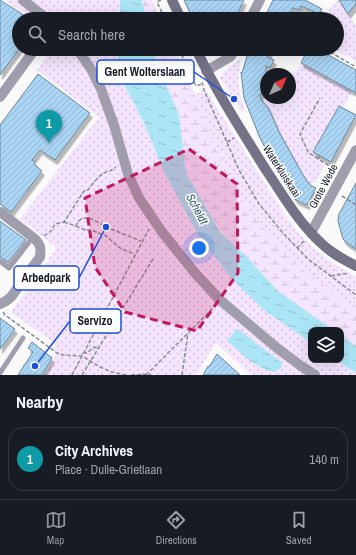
<!DOCTYPE html>
<meta charset="utf-8">
<style>
:root{--surface:#171b24;--page:#242831;--text:#f1f3f6;--muted:#9ea1a6;--line:#363941;--accent:#8c9099}
body{margin:0;font-family:"Archivo Narrow",sans-serif;background:var(--page);color:var(--text)}
.controls{position:absolute;right:12px;bottom:12px;display:grid;overflow:hidden;border-radius:8px;box-shadow:0 4px 16px #0002}
.controls button{width:36px;height:36px;display:grid;place-items:center;padding:0;border:0;border-bottom:1px solid var(--line);background:var(--surface);color:var(--text);font:20px sans-serif}
.compass{position:absolute;left:260px;top:68px;width:36px;height:36px;border-radius:50%;background:var(--surface);box-shadow:0 4px 16px #0002;rotate:45deg}
.you{position:absolute;left:199px;top:248px;width:14px;height:14px;margin:-10px;border:3px solid #fff;border-radius:50%;background:#1a73e8;box-shadow:0 0 0 6px #1a73e833}
.badge{display:grid;place-items:center;width:26px;height:26px;border-radius:50%;background:var(--accent);color:#fff;font-size:13px;font-weight:700}
.pin{position:absolute;translate:-50% -33px;filter:drop-shadow(0 1px 2px #0008)}
.pin::after{content:'';position:absolute;top:21px;width:14px;height:12px;background:inherit;clip-path:polygon(0 0,100% 0,50% 100%)}
.list{margin:0;padding:0;list-style:none}
h2{display:flex;justify-content:space-between;align-items:center;height:52px;margin:0;padding:0 16px;font-size:17px}
h2 small{font-size:13px;font-weight:400;color:var(--muted)}
.list li{display:grid;grid-template-columns:26px 1fr auto;gap:12px;align-items:center;box-sizing:border-box;height:64px;margin:0 8px 8px;padding:0 8px;border:1px solid var(--line);border-radius:16px}
.list b{display:block;font-size:15px;white-space:nowrap}
.list p{margin:0;font-size:13px;white-space:nowrap;color:var(--muted)}
.list em{font-size:13px;font-style:normal;color:var(--muted)}
.icon{flex:none;width:22px;height:22px;fill:none;stroke:currentColor;stroke-width:2;stroke-linecap:round;stroke-linejoin:round}
.map{position:relative;flex:none;width:356px;height:375px;overflow:hidden}
.search{position:absolute;background:var(--surface);box-shadow:0 4px 16px #0002;left:12px;right:12px;top:12px;height:44px;display:flex;align-items:center;gap:10px;box-sizing:border-box;padding:0 14px;border-radius:22px;color:var(--muted);font-size:15px}
.sheet{height:124px;background:var(--surface)}
nav{display:flex;justify-content:space-around;align-items:center;box-sizing:border-box;height:56px;border-top:1px solid var(--line);background:var(--surface);font-size:11px;color:var(--muted)}
nav a{display:grid;justify-items:center;gap:2px}
nav .on{color:var(--accent)}
.map>svg:first-child{display:block}
.green{fill:url(#green-dots)}
.wetland{fill:url(#wetland-marsh)}
.water{fill:url(#water-ripples)}
.building{fill:url(#building-hatch);stroke:#6a879d;filter:url(#shadow)}
.lines{fill:none;stroke-linecap:round;stroke-linejoin:round}
.path{stroke:#898c91;stroke-width:1.5;stroke-dasharray:4 2;stroke-linecap:butt}
.lane{stroke:#a09ead;stroke-width:5}
.street{stroke:#a09ead;stroke-width:10}
.secondary{stroke:#757288;stroke-width:10}
.marked{fill:#c2185b;fill-opacity:0.2;stroke:#c2185b;stroke-width:3;stroke-dasharray:8 5;stroke-linejoin:round}
.labels{text-anchor:middle;stroke-width:3;stroke-linejoin:round;paint-order:stroke}
.street-label{font-size:11px;fill:#171d28;stroke:#fff}
.water-label{font-size:12px;font-style:italic;fill:#2c5a67;stroke:#fff}
.leader{fill:none;stroke:#1d4ed8;stroke-width:1.5}
.callout-dot{fill:#1d4ed8;stroke:#fff;stroke-width:1.5}
.callout{fill:#fff;stroke:#1d4ed8;stroke-width:1.5}
.callout-label{font-size:12px;text-anchor:middle;font-weight:bold;fill:#171d28}
</style>
<div class="map">
<svg width="356" height="375" viewBox="0 0 356 375">
<defs>
<pattern id="green-dots" width="8" height="8" patternUnits="userSpaceOnUse"><rect width="8" height="8" fill="#f4e4fd"/><path d="M2 2h.1M6 6h.1" fill="none" stroke="#d0c3d9" stroke-width="1.8" stroke-linecap="round"/></pattern>
<pattern id="wetland-marsh" width="20" height="14" patternUnits="userSpaceOnUse"><rect width="20" height="14" fill="#f4e4fd"/><path d="M1 5h8M5 5V1M11 12h8M15 12V8" fill="none" stroke="#d0c3d9"/></pattern>
<pattern id="water-ripples" width="26" height="14" patternUnits="userSpaceOnUse"><rect width="26" height="14" fill="#abe5f6"/><path d="M2 4q2-2 4 0t4 0M15 11q2-2 4 0t4 0" fill="none" stroke="#92c4d3"/></pattern>
<pattern id="building-hatch" width="6" height="6" patternUnits="userSpaceOnUse"><rect width="6" height="6" fill="#aad5f5"/><path d="M-1 1l2-2M0 6l6-6M5 7l2-2" fill="none" stroke="#92b6d2"/></pattern>
<filter id="shadow"><feDropShadow dx="2.5" dy="4.5" stdDeviation="0" flood-color="#0004"/></filter>
</defs>
<rect width="100%" height="100%" fill="#fafafa"/>
<!-- green -->
<path class="green" d="M 4,0 L 120,0 L 120,19 L 33,19 Z
M 338,0 L 356,25 L 356,61 L 334,49 L 337,49 L 337,19 L 321,19 Z
M 41,49 L 118,49 L 117,73 L 122,80 L 145,125 L 165,174 L 197,233 L 231,278 L 264,310 L 311,343 L 311,360 L 336,360 L 356,373 L 356,375 L 251,375 L 216,343 L 196,375 L 44,375 L 55,357 L 55,344 L 11,312 L 57,248 L 20,219 L 99,117 L 37,70 L 48,55 Z
M 239,59 L 241,60 C 237,81 238,91 245,111 L 242,112 L 220,78 C 223,70 233,66 239,59 Z
M 301,63 L 352,91 L 343,109 L 338,106 L 313,152 L 320,156 L 317,160 L 325,164 L 317,180 L 310,185 C 292,161 279,133 268,106 L 264,107 L 262,101 L 266,97 L 266,98 L 290,98 L 290,75 L 293,71 L 295,73 Z
M 205,89 L 281,209 L 295,229 L 312,247 L 334,264 L 356,277 L 356,309 L 298,266 L 282,249 L 250,211 L 229,175 L 195,95 Z"/>
<!-- wetland -->
<path class="wetland" d="M 142,0 L 152,0 L 160,19 L 146,19 Z
M 153,49 L 174,49 L 195,95 L 229,175 L 250,211 L 282,249 L 298,266 L 356,309 L 356,346 L 341,336 L 341,330 L 333,330 L 278,291 L 241,251 L 222,233 L 186,173 L 179,115 L 157,64 Z"/>
<!-- water -->
<path class="water" d="M 120,0 L 142,0 L 146,19 L 120,19 Z
M 118,49 L 153,49 L 157,64 L 179,115 L 186,173 L 221,233 L 241,251 L 278,291 L 333,330 L 311,330 L 311,343 L 264,310 L 231,278 L 197,233 L 165,174 L 145,125 L 122,80 L 117,73 Z
M 238,329 L 282,363 L 282,367 L 275,372 C 256,370 242,353 227,341 L 236,330 Z
M 341,336 L 356,346 L 356,373 L 336,360 L 341,360 Z"/>
<!-- building -->
<path class="building" d="M 0,0 L 30,19 L 19,19 L 19,49 L 0,75 Z
M 184,0 L 244,0 L 235,19 L 193,19 Z
M 273,0 L 305,0 L 322,9 L 319,14 L 301,6 L 300,10 L 293,8 L 288,19 L 264,19 Z
M 339,0 L 356,0 L 356,4 L 348,14 Z
M 249,49 L 271,49 L 267,57 L 274,60 L 270,68 L 266,66 L 266,80 L 262,84 L 266,87 L 266,89 L 260,95 L 262,101 L 268,107 L 279,132 L 303,175 L 310,185 L 316,188 L 307,205 L 296,200 L 287,188 L 260,138 L 244,98 L 241,72 L 242,73 Z
M 308,49 L 317,49 L 356,70 L 356,93 L 301,63 Z
M 38,74 L 90,113 L 55,160 L 40,150 L 32,160 L 35,162 L 34,164 L 42,171 L 11,212 L 0,204 L 0,125 Z
M 339,106 L 356,115 L 331,162 L 313,152 Z
M 356,183 L 356,249 L 347,243 L 343,239 L 338,221 L 339,214 Z
M 0,221 L 26,240 L 8,262 L 0,257 Z
M 0,318 L 15,329 L 0,349 Z
M 32,342 L 52,358 L 42,375 L 18,375 L 33,352 L 28,348 Z
M 217,354 L 240,375 L 203,375 L 208,366 L 209,367 Z"/>
<g class="lines">
<!-- path -->
<path class="path" d="M 161,0 L 157,2 L 165,19
M 179,49 L 196,86 L 202,84
M 325,49 L 356,67
M 202,82 L 204,90 L 239,170 L 259,204 L 283,233 L 308,259 L 356,295
M 227,142 L 234,138
M 320,156 L 318,159 L 335,169
M 318,159 L 308,152 L 300,134 L 320,98
M 342,196 L 356,205
M 64,222 L 76,226 C 78,222 80,218 85,218 C 93,217 104,227 111,229 C 121,233 131,237 141,241
M 76,226 L 85,230 L 91,230 L 106,236 L 120,248 L 134,254
M 44,236 L 51,231 L 55,224 L 64,222 L 84,191 L 88,190 C 92,185 98,176 104,173 C 110,170 110,172 116,167
M 297,248 L 304,241
M 331,276 L 349,273
M 3,312 L 5,315 L 57,353 L 63,355 L 82,356 L 100,367 L 112,372 L 126,375
M 83,353 L 87,353 L 94,347 L 98,348
M 72,375 L 149,229
M 82,375 L 153,259
M 131,375 L 148,374 L 151,375
M 146,375 L 214,307
M 182,375 L 188,333"/>
<!-- lane -->
<path class="lane" d="M 0,261 L 9,268 L 33,237
M 0,373 L 23,338"/>
<!-- street -->
<path class="street" d="M 23,0 L 47,19
M 250,19 L 260,0
M 77,49 L 91,69 L 101,89 L 114,125 L 128,174 L 139,198 L 162,232 L 195,273 L 220,300 L 277,348 L 301,366 L 315,375
M 206,71 L 230,57 L 236,49
M 0,97 L 35,49
M 0,212 L 35,239 C 41,245 41,249 40,257 L 11,297 L 6,301 L 0,304
M 311,233 L 356,150"/>
<!-- secondary -->
<path class="secondary" d="M 172,0 L 181,19
M 196,49 C 216,91 241,130 266,170 C 283,195 298,222 321,243 C 331,253 343,259 356,266"/>
</g>
<!-- marked area -->
<path class="marked" d="M 189,149 L 237,184 L 238,273 L 197,331 L 125,312 L 95,267 L 85,198 Z"/>
<g class="labels">
<!-- street labels -->
<g class="street-label">
<text transform="translate(282 171) rotate(57)" y="4">Waterkluiskaai</text>
<text transform="translate(323 186) rotate(-62)" y="4">Grote Wede</text>
</g>
<!-- water labels -->
<g class="water-label">
<text transform="translate(197 209) rotate(62)" y="4">Scheldt</text>
</g>
</g>
<!-- callouts -->
<path class="leader" d="M234 99L194 72M106 227L79 278M35 366L70 321"/>
<g class="callout-dot">
<circle cx="234" cy="99" r="4"/>
<circle cx="106" cy="227" r="4"/>
<circle cx="35" cy="366" r="4"/>
</g>
<g class="callout">
<rect x="97" y="60" width="97" height="24" rx="4"/>
<rect x="14" y="266" width="65" height="24" rx="4"/>
<rect x="70" y="309" width="51" height="24" rx="4"/>
</g>
<g class="callout-label">
<text x="145" y="76">Gent Wolterslaan</text>
<text x="46" y="282">Arbedpark</text>
<text x="95" y="325">Servizo</text>
</g>
</svg>
<div class="controls">
<button><svg class="icon" aria-label="layers" viewBox="0 0 24 24"><path d="M12 4l9 5-9 5-9-5zM3 14l9 5 9-5"/></svg></button>
</div>
<svg class="compass" viewBox="-18 -18 36 36"><path d="M0-13l5 13h-10z" fill="#e53935"/><path d="M0 13l5-13h-10z" fill="#9ea1a6"/></svg>
<div class="you"></div>
<div class="pin badge" style="left:49px;top:143px;background:#0f9aa8">1</div>
<div class="search"><svg class="icon" aria-label="search" viewBox="0 0 24 24"><circle cx="10" cy="10" r="6"/><path d="M15 15l6 6"/></svg>Search here</div>
</div>
<section class="sheet">
<h2>Nearby<small></small></h2>
<ul class="list">
<li><span class="badge" style="background:#0f9aa8">1</span><div><b>City Archives</b><p>Place · Dulle-Grietlaan</p></div><em>140 m</em></li>
</ul>
</section>
<nav>
<a class="on"><svg class="icon" aria-label="map" viewBox="0 0 24 24"><path d="M3 6l6-2 6 2 6-2v14l-6 2-6-2-6 2zM9 4v14M15 6v14"/></svg>Map</a>
<a><svg class="icon" aria-label="directions" viewBox="0 0 24 24"><path d="M12 3l9 9-9 9-9-9zM9 14v-3h6M13 9l2 2-2 2"/></svg>Directions</a>
<a><svg class="icon" aria-label="saved" viewBox="0 0 24 24"><path d="M7 4h10v16l-5-4-5 4z"/></svg>Saved</a>
</nav>
